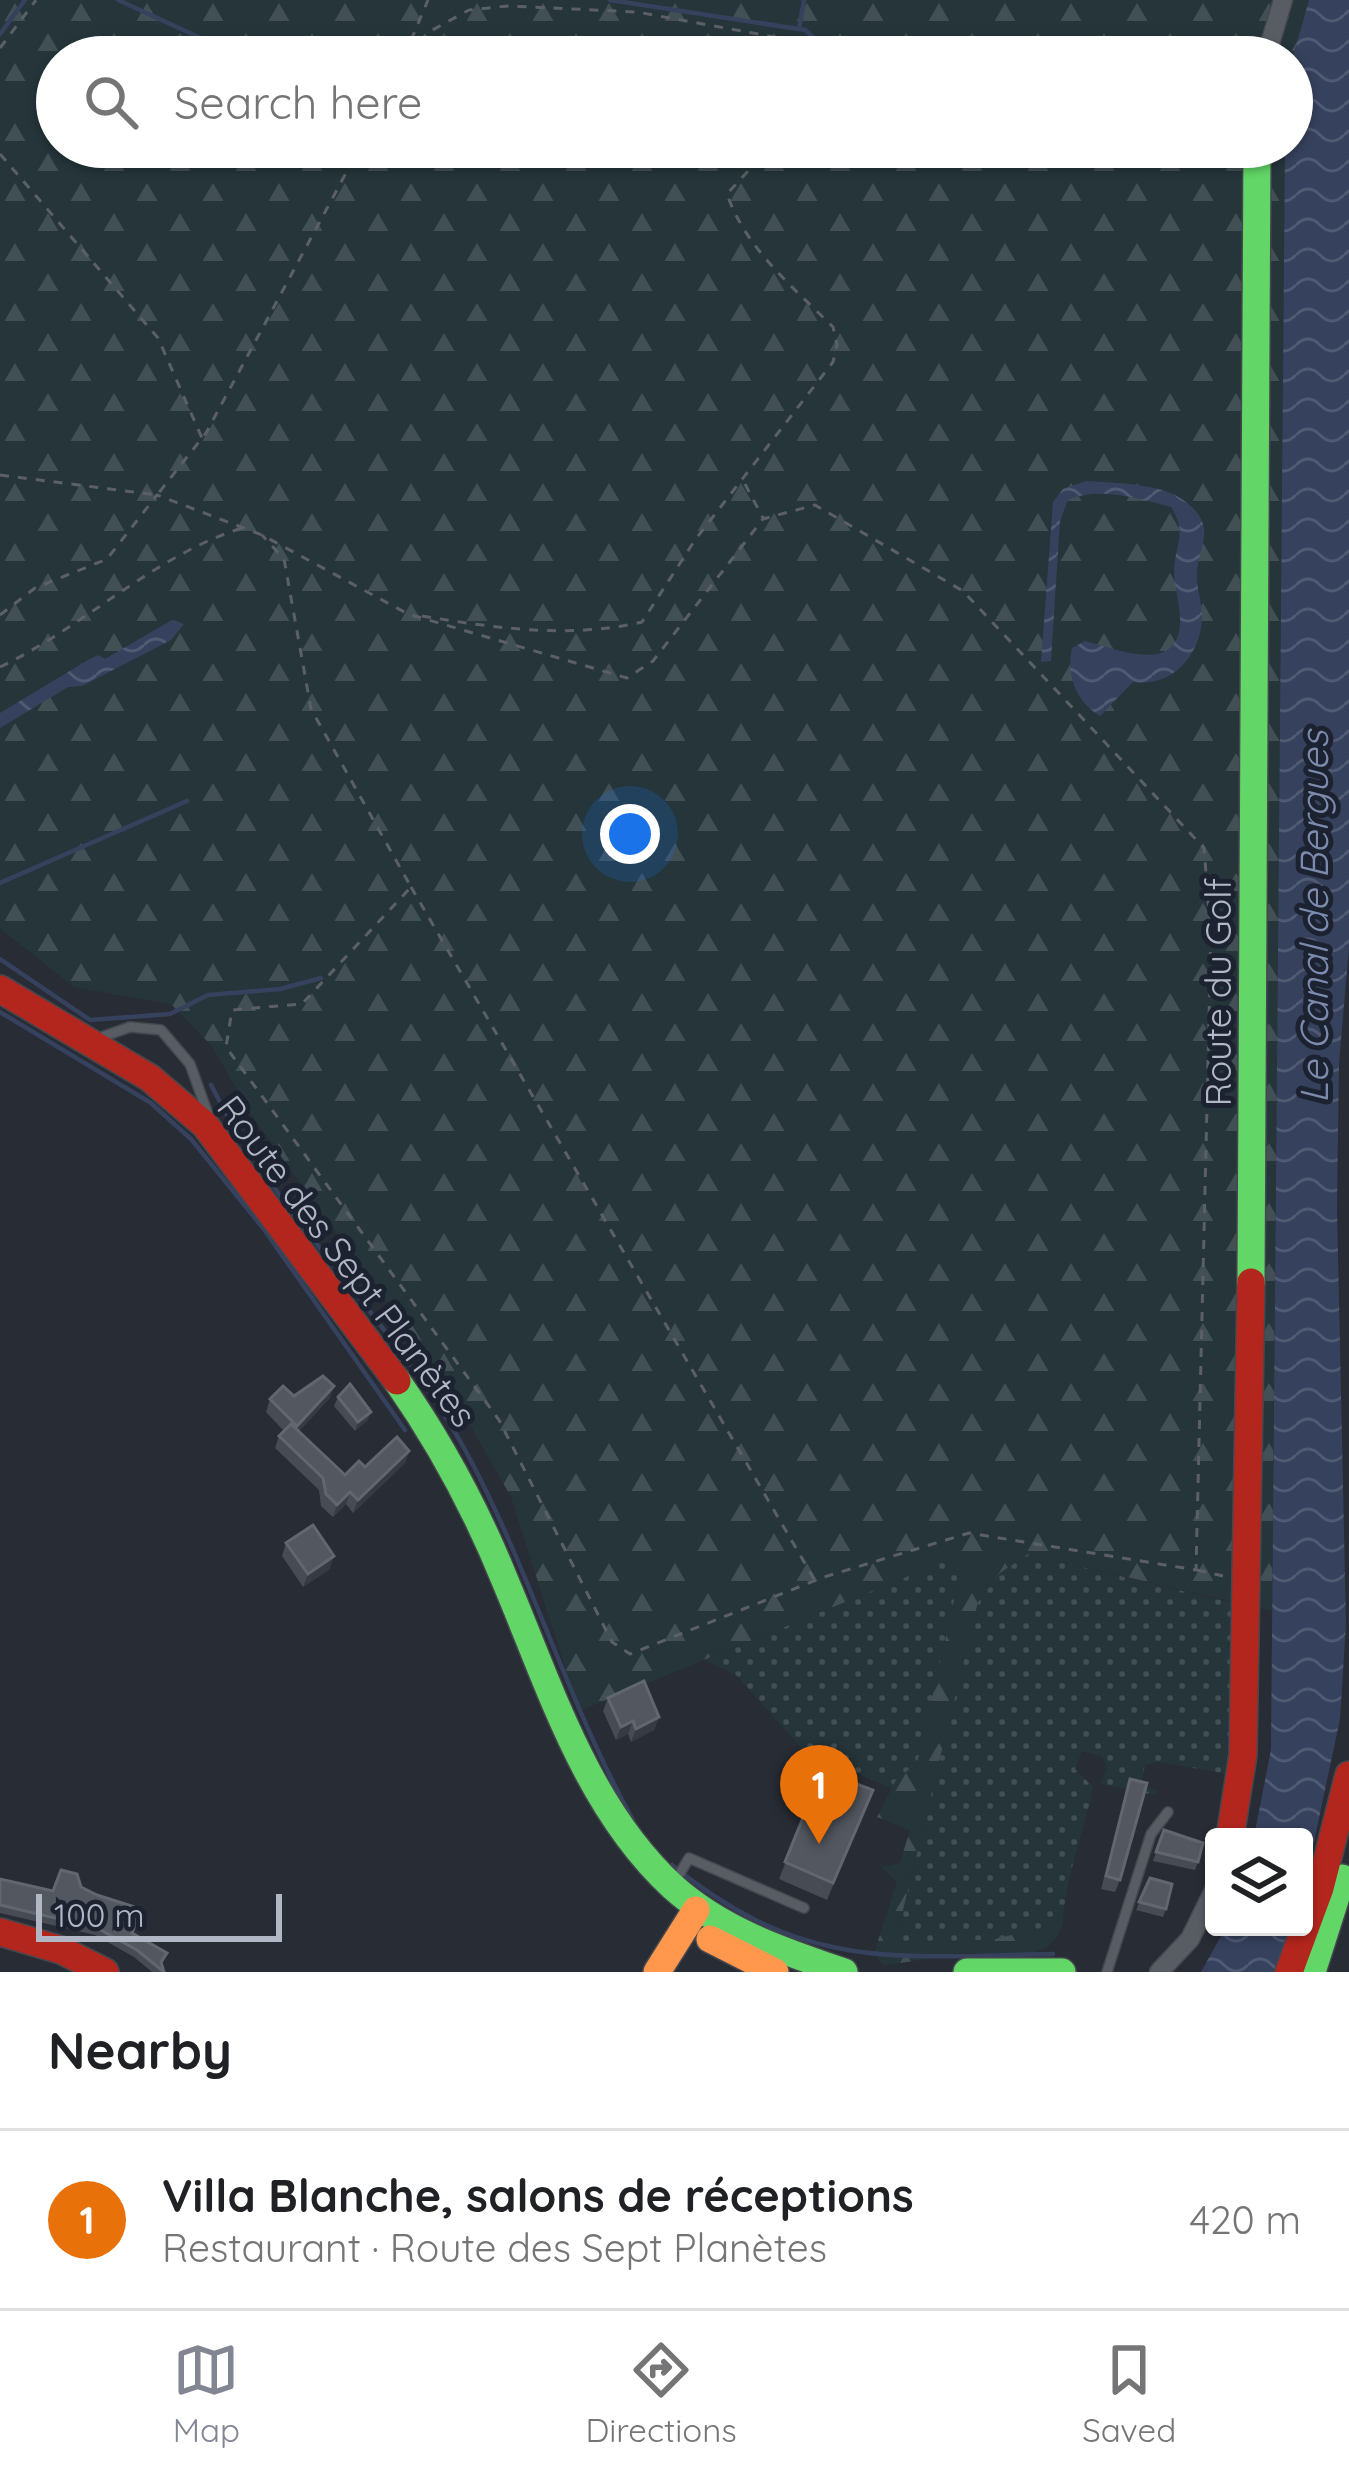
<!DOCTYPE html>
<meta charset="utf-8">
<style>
:root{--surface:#fff;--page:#f6f6f6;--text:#202124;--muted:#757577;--line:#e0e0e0;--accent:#828693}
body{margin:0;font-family:Quicksand,sans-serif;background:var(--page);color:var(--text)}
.controls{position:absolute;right:36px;bottom:36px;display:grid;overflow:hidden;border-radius:12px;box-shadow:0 3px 9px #0004}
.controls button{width:108px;height:108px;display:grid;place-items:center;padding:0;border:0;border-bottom:3px solid var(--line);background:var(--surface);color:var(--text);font:60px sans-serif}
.scale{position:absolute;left:36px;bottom:30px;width:246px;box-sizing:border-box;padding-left:12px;border:6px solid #b2b7c6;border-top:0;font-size:33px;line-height:42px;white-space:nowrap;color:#b2b7c6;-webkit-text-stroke:9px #1c2230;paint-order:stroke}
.you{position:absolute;left:630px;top:834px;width:42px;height:42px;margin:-30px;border:9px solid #fff;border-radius:50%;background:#1a73e8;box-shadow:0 0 0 18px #1a73e833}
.badge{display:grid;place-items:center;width:78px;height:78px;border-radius:50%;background:var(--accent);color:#fff;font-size:39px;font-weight:700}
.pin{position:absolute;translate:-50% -99px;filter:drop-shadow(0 3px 6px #0008)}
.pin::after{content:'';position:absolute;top:63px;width:42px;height:36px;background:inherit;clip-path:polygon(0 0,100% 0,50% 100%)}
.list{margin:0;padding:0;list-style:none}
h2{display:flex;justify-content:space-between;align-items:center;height:156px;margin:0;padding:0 48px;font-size:51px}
h2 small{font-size:39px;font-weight:400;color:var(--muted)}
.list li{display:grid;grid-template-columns:78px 1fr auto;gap:36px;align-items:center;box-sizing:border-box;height:180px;padding:0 48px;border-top:3px solid var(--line)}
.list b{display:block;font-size:45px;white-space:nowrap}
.list p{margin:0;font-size:39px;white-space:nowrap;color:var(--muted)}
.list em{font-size:39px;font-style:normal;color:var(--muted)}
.icon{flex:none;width:66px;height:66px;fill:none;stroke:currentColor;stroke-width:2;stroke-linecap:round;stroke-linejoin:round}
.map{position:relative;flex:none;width:1349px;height:1972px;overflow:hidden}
.search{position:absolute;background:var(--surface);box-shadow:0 3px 9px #0004;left:36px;right:36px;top:36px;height:132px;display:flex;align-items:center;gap:30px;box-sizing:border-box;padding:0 42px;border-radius:66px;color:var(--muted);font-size:45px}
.sheet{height:336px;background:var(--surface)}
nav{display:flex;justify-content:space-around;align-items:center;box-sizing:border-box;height:168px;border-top:3px solid var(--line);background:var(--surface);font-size:33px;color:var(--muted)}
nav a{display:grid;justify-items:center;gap:6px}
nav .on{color:var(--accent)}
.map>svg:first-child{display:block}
.grass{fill:url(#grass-dots)}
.forest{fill:url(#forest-firs)}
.water{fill:url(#water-waves)}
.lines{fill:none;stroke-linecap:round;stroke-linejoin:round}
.stream{stroke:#36415d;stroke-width:4.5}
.lane-casing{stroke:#45474f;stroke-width:12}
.street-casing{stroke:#45474f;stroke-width:21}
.fast-casing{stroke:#45474f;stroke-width:30}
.slow-casing{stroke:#45474f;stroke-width:30}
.jam-casing{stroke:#45474f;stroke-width:30}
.path{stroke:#5c5f67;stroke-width:3;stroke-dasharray:9 9;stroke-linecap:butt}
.lane{stroke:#585c63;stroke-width:9}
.street{stroke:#585c63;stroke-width:18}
.fast{stroke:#63d668;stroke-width:27}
.slow{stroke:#ff974d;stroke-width:27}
.jam{stroke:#b3261e;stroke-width:27}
.wall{fill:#474b53}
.shaded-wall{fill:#363a42}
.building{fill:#53575f;stroke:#62666f;stroke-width:3}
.labels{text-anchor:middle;stroke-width:10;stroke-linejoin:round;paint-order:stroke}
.street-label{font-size:36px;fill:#b2b7c6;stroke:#1c2230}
.water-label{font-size:39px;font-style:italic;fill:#7b8aad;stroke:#1c2230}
</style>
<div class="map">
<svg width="1349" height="1972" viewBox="0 0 1349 1972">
<defs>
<pattern id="grass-dots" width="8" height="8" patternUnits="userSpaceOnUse" patternTransform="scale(3)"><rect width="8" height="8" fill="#25353a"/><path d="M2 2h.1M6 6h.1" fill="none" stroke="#425055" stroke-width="1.8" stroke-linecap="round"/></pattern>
<pattern id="forest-firs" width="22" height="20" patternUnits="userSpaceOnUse" patternTransform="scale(3)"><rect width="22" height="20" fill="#25353a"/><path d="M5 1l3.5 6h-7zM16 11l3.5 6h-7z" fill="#425055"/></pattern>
<pattern id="water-waves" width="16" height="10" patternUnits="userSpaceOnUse" patternTransform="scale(3)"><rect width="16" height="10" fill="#36415d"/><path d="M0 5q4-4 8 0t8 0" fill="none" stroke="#515a73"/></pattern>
</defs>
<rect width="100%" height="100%" fill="#282c35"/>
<!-- grass -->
<path class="grass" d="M 965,1552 L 917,1765 L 892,1788 L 806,1753 L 736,1675 L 705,1660 Z
M 1028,1554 L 1237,1604 L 1235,1775 L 1157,1762 L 1145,1765 L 1141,1785 L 1156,1790 L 1155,1795 L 1101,1784 L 1107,1767 L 1102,1756 L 1082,1751 L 1075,1769 L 1093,1787 C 1084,1832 1065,1878 1063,1923 L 995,1939 L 894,1948 L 978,1602 L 1000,1573 Z"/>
<!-- forest -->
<path class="forest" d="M 0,0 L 1309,0 L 1292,60 L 57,57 L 57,147 L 1285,147 L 1272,1611 L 1028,1554 L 1000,1573 L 978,1602 L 894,1947 L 995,1939 L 1063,1923 C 1049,1972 989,1948 951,1954 C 929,1957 908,1963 884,1965 L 874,1953 L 897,1882 L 882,1867 L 900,1863 L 910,1830 L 877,1817 L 897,1778 L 917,1764 L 965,1553 L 579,1711 L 511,1497 L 448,1386 L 256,1122 L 212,1046 L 171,1004 L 74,987 L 0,928 Z"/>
<!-- water -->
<path class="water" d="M 1309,0 L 1349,0 L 1349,947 L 1339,1063 L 1337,1208 L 1346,1624 L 1340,1719 L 1304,1889 L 1304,1837 L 1254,1837 L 1271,1749 L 1285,147 L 1292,147 L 1292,60 Z
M 1119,37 L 1146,50 L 1182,57 L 1057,57 C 1070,37 1097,38 1119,37 Z
M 1086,481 C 1115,483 1163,483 1186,502 C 1220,529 1196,547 1197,578 C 1197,590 1202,602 1202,615 C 1202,655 1172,688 1133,682 L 1100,716 C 1076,702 1066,675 1072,648 L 1085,641 C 1117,649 1183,678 1180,616 C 1179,601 1174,584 1174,569 C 1176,543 1187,532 1171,507 C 1139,499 1101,486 1068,500 L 1060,521 L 1051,661 L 1041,662 L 1053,502 L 1063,489 Z
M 172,620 L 184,624 L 171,640 L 82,686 L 68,687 L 0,728 L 0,713 L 88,660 L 98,655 L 105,659 Z
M 1226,1927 L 1292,1927 L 1275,1972 L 1201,1972 Z"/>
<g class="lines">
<!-- stream -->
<path class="stream" d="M 118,0 L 242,57
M 610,0 L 805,30 L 835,57
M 799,29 L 804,0
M 0,34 L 25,0
M 0,883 L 187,801
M 0,959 L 90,1020 L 170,1014 L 208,995 L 280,989 L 321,978
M 0,1012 L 151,1103 L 191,1139 L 263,1228 L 405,1430
M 211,1085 C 279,1221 400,1326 471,1461 C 532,1577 569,1705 633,1820
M 672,1865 C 804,1972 894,1957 1053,1954"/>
<!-- lane casing -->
<g class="lane-casing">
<path id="lane" d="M 96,1039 L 130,1027 L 161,1030 L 190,1064 L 209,1117
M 676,1880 L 689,1858 L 804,1908
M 1107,1972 L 1151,1834 L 1168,1812"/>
</g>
<!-- street casing -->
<g class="street-casing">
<path id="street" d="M 1266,57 L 1283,0
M 1159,1972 L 1190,1939 L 1214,1890"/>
</g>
<!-- fast casing -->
<g class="fast-casing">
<path id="fast" d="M 1251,1282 L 1257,147
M 397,1381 C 441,1444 477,1511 506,1583 C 550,1687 587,1808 673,1887 C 722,1931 783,1951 844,1972
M 967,1972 L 1062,1972
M 1312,1972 L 1342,1878"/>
</g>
<!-- slow casing -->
<g class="slow-casing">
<path id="slow" d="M 710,1939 L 775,1972
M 657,1972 L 696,1910"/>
</g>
<!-- jam casing -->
<g class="jam-casing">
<path id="jam" d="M 0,989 L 150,1078 L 205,1125 L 397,1381
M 1230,1837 L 1243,1755 L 1251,1282
M 0,1932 L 61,1950 L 105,1972
M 1289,1972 L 1320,1888 L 1349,1775"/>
</g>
<!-- path -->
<path class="path" d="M 0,48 L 36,0
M 404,57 L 428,0
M 410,57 L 427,33 L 469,10 L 508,6 L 637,12 L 802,42 L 820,57
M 0,154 L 158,338 L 202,438
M 0,475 L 157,495 L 206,433 L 360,147
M 745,484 L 763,518
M 0,615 L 35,588 L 107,559 L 157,495 L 262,535 L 408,614 L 627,678 L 653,661 L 763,519 L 815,505 L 963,591 L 1204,848 L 1211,936 L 1196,1570 L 969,1533 L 824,1577 L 630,1654 L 612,1642 L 499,1420 L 226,1047 L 232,1010 L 302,1004 L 411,887 L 311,709 L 284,559 L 262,535
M 422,616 C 495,628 569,639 642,622 L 695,540 L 833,362 L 837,345 L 833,327 C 793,287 746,249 727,194 L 770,147
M 0,667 C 84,627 153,556 242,528
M 411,887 L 814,1579
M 1197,1570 L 1223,1576"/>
<!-- lane -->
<use href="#lane" class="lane"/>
<!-- street -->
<use href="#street" class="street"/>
<!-- fast -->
<use href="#fast" class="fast"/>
<!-- slow -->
<use href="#slow" class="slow"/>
<!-- jam -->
<use href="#jam" class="jam"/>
</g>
<!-- wall -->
<path class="wall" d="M 334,1386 L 329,1399 L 299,1431 L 345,1475 L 409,1451 L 405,1463 L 353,1513 L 346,1504 L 333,1517 L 321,1506 L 319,1490 L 275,1448 L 279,1436 L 284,1431 L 266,1412 L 270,1399 L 294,1396 Z
M 338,1397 L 368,1420 L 355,1431 L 334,1406 Z
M 286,1543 L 330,1569 L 303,1587 L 282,1556 Z
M 608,1698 L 659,1717 L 654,1730 L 631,1742 L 628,1734 L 616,1740 L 603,1711 Z
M 822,1771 L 873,1790 L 827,1900 L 779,1879 Z
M 1130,1779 L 1120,1880 L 1115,1892 L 1101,1889 Z
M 1164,1830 L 1198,1862 L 1195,1870 L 1153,1861 Z
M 1150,1878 L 1166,1909 L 1163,1917 L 1136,1910 Z
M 0,1879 L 53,1891 L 81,1887 L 132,1933 L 167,1953 L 162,1965 L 164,1972 L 152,1972 L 134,1957 L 95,1935 L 0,1913 Z"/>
<!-- shaded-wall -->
<path class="shaded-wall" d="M 334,1386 L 329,1399 L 292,1438 L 297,1426 Z
M 371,1412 L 368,1420 L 355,1431 L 358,1422 Z
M 409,1451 L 405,1463 L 353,1513 L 358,1500 Z
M 350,1492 L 346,1504 L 333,1517 L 337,1505 Z
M 334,1556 L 330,1569 L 303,1587 L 308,1574 Z
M 659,1717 L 654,1730 L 631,1742 L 636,1729 Z
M 633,1721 L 628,1734 L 616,1740 L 621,1727 Z"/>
<!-- building -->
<path class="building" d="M 323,1376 L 334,1386 L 297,1426 L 270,1399 L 283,1386 L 294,1396 Z
M 350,1384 L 371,1412 L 358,1422 L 338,1397 Z
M 291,1424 L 345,1475 L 359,1461 L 365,1467 L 397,1437 L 409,1451 L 358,1500 L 350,1492 L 337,1505 L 326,1494 L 323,1478 L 279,1436 Z
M 313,1525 L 334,1556 L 308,1574 L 286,1543 Z
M 644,1681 L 659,1717 L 636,1729 L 633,1721 L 621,1727 L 608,1698 Z
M 822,1771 L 873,1790 L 833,1883 L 785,1862 Z
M 1130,1779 L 1147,1783 L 1120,1880 L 1106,1876 Z
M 1164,1830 L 1203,1843 L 1198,1862 L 1156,1852 Z
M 61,1870 L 77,1874 L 81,1887 L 97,1895 L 141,1909 L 132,1933 L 167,1953 L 161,1962 L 164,1972 L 137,1950 L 97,1928 L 0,1905 L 0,1879 L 53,1891 Z
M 1150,1878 L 1172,1884 L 1166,1909 L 1139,1902 Z"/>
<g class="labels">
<!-- street labels -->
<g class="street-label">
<text transform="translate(1218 992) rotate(-90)" y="13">Route du Golf</text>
<text transform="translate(347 1261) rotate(53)" y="13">Route des Sept Planètes</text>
</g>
<!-- water labels -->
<g class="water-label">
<text transform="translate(1314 917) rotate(-90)" y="14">Le Canal de Bergues</text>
</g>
</g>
</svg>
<div class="controls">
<button><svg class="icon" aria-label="layers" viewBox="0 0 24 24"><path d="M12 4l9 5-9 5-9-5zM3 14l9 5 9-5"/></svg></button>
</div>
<div class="scale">100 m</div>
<div class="you"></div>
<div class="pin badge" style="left:819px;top:1844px;background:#e8710a">1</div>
<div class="search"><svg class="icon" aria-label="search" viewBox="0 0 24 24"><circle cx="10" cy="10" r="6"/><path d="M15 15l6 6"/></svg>Search here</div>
</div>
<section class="sheet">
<h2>Nearby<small></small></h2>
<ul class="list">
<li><span class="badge" style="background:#e8710a">1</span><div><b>Villa Blanche, salons de réceptions</b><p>Restaurant · Route des Sept Planètes</p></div><em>420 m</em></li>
</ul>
</section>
<nav>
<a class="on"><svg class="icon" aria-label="map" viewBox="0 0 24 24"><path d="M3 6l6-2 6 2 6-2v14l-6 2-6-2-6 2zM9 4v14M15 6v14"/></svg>Map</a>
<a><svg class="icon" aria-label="directions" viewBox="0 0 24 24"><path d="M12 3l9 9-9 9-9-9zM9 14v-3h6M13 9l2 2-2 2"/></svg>Directions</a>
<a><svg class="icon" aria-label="saved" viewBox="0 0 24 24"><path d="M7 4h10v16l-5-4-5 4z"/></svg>Saved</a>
</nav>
